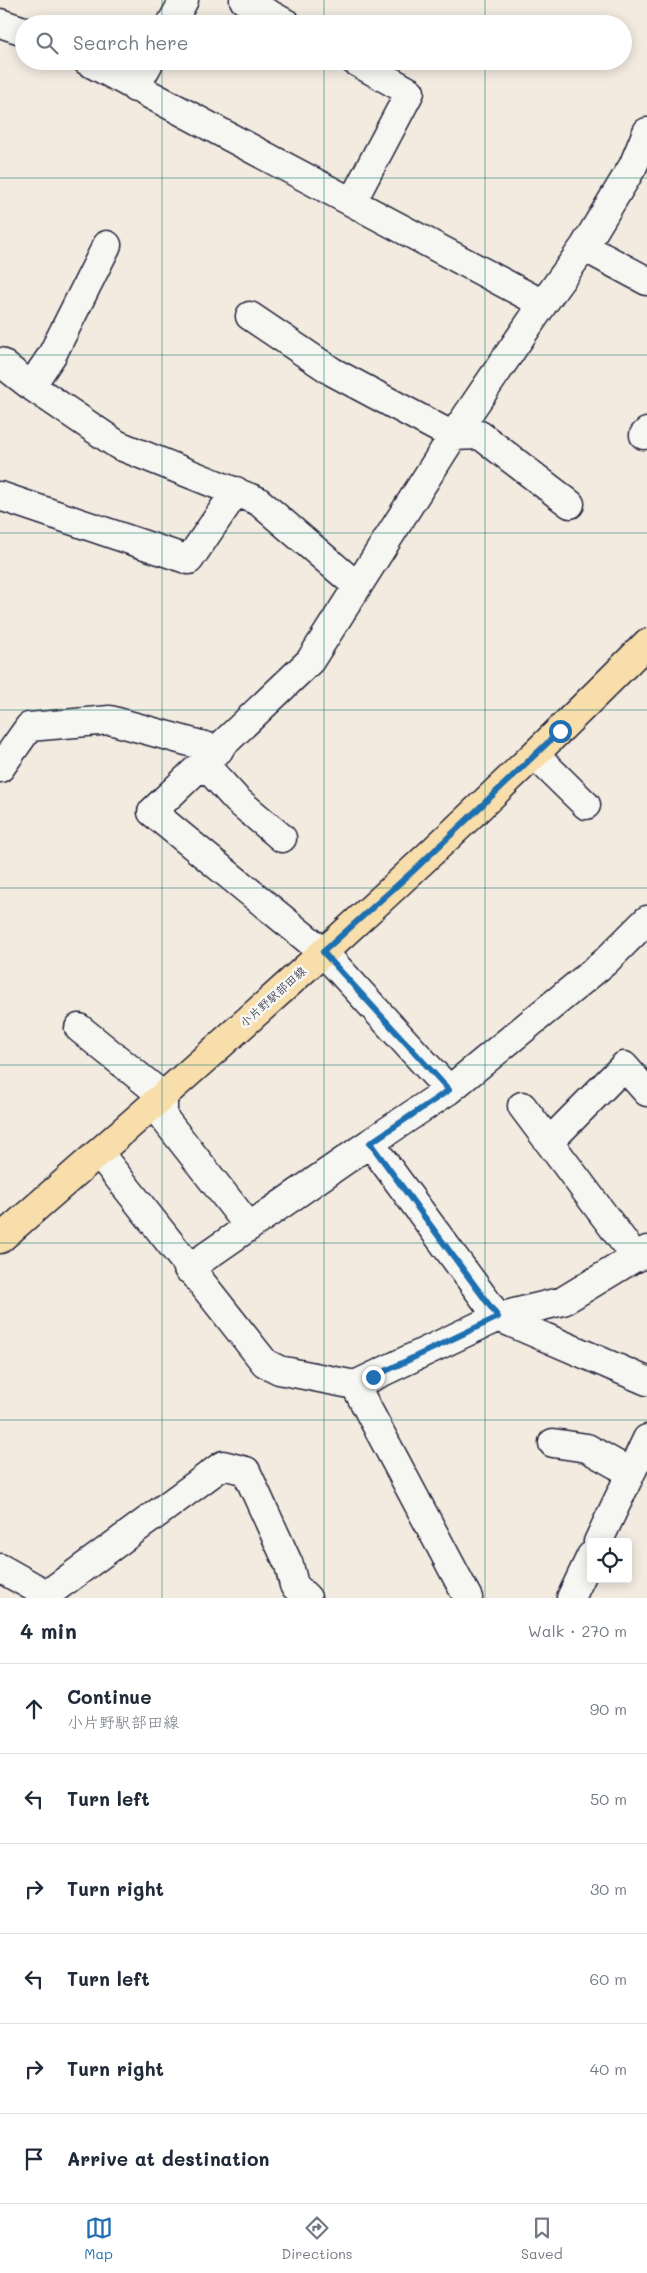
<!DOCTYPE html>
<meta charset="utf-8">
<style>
:root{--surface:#fff;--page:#f2f2f3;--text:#1f2937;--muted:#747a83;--line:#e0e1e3;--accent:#1f6fb2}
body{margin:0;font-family:Mali,"Klee One",sans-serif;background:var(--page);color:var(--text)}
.controls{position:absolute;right:15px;bottom:15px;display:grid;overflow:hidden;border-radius:5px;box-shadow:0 2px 12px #0003}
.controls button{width:45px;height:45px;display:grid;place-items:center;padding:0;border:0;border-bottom:1px solid var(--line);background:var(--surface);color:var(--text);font:25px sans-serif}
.stop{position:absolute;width:15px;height:15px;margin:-11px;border:4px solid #1f6fb2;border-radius:50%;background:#fff}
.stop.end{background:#1f6fb2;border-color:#fff;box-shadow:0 1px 5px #0008}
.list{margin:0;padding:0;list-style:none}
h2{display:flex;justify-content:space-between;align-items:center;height:65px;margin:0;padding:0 20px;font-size:21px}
h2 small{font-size:16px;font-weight:400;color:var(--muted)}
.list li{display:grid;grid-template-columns:32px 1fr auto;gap:15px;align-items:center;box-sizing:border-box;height:90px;padding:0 20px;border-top:1px solid var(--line)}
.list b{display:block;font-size:19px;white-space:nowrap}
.list p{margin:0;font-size:16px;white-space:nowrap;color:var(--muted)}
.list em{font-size:16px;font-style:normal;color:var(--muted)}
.icon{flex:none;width:28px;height:28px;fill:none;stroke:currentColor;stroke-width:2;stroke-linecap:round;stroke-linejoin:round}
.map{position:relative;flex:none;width:647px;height:1598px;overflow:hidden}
.search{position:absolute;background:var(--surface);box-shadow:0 2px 12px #0003;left:15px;right:15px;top:15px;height:55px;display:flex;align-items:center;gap:12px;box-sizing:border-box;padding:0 18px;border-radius:28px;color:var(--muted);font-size:19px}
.sheet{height:605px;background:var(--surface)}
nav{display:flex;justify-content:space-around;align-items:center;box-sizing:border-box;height:70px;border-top:1px solid var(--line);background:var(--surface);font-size:14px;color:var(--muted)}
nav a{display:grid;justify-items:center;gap:2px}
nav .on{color:var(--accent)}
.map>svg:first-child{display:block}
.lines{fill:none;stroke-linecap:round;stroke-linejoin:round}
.minor-casing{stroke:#22223b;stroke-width:31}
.major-casing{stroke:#22223b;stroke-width:31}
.minor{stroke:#f6f6f2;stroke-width:28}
.major{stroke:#f8deab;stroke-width:28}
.route{stroke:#1f6fb2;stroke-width:6}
.grid{fill:none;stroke:#0f766e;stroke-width:1;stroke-opacity:0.55}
.labels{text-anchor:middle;stroke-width:5;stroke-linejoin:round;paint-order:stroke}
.street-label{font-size:12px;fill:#22223b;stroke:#f6f6f2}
</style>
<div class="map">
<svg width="647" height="1598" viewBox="0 0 647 1598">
<rect width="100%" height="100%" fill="#f3ebe0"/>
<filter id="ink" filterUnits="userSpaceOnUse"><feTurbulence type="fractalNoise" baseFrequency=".02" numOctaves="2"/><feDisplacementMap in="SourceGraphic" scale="10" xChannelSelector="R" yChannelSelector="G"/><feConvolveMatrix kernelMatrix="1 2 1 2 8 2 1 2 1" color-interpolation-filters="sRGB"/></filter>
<g filter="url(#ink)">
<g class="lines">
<!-- minor casing -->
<g class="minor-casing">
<path id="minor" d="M 244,0 L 287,24
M 0,23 L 24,31
M 171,24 L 184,0
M 87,61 L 543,304
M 135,88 L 150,61
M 352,202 L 410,92 L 355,61
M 584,247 L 647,281
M 250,316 L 333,372 L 453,436 L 480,435 L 570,504
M 0,362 L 31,386 L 118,445 L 258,501 L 357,586
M 31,386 L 52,355 L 107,245
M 644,435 L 647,432
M 0,496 L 189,560 L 236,491
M 535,755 L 586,805
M 204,764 L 237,800 L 282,838
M 0,768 L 29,727 L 110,720 L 219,750
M 79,1028 L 163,1096 L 163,1117 L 240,1215
M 449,1090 L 323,952 L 152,812 L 310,661 L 453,436 L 543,304 L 584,247 L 633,166 L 647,132
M 522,1106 L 636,1258
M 550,1141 L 624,1066 L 647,1092
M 99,1153 L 265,1363 L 279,1370 L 355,1385 L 498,1317 L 370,1143 L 449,1090 L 605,962 L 647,920
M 188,1269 L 370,1143
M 498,1317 L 563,1301 L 647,1250
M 498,1317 L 647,1381
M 355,1385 L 468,1598
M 553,1443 L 587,1448 L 617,1465 L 632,1470
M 598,1542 L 647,1439
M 0,1568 L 46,1594 L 50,1598
M 42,1598 L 223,1465 L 246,1471 L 289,1565 L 294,1585 L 307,1598
M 571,1598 L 591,1556"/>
</g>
<!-- major casing -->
<g class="major-casing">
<path id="major" d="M 0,1239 C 221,1046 441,852 647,643"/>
</g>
<!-- minor -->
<use href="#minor" class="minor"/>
<!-- major -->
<use href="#major" class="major"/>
</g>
</g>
<g class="lines" filter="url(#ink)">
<!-- route -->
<path class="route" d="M 373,1377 L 498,1317 L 370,1143 L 449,1090 L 323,952 L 413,871 L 560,731"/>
</g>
<!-- grid -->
<path class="grid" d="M 162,0 L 162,24M 324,0 L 324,24M 485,0 L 485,24M 162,61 L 162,1598M 324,61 L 324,1598M 485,61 L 485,1598M 0,178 L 647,178M 0,355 L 647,355M 0,533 L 647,533M 0,710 L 647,710M 0,888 L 647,888M 0,1065 L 647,1065M 0,1243 L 647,1243M 0,1420 L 647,1420"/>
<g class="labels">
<!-- street labels -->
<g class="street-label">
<text transform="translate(273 997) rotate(-42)" y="4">小片野駅部田線</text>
</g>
</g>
</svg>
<div class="controls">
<button><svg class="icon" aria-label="locate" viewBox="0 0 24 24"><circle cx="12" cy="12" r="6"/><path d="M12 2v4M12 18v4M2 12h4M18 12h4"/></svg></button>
</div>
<div class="stop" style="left:560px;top:731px"></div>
<div class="stop end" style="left:373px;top:1377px"></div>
<div class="search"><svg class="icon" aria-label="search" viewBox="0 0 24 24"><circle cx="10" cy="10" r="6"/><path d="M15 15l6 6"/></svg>Search here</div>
</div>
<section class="sheet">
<h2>4 min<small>Walk · 270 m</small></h2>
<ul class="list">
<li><svg class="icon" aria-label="ahead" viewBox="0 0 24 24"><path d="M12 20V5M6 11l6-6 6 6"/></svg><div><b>Continue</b><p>小片野駅部田線</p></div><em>90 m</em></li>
<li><svg class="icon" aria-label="left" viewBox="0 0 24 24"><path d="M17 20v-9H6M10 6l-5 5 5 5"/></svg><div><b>Turn left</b></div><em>50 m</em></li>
<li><svg class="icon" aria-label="right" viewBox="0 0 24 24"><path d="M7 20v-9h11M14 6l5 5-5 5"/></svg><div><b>Turn right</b></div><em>30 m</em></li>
<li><svg class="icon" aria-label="left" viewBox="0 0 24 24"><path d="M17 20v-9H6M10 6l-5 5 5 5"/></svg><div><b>Turn left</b></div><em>60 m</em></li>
<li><svg class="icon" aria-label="right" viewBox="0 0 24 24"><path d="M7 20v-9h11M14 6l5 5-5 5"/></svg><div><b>Turn right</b></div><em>40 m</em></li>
<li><svg class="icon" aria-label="arrive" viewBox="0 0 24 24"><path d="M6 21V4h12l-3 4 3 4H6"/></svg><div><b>Arrive at destination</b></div></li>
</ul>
</section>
<nav>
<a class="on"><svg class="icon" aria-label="map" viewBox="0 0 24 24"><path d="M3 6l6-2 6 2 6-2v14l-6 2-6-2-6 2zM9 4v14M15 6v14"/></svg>Map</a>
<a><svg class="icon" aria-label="directions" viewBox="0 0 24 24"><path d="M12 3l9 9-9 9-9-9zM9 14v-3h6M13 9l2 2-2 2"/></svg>Directions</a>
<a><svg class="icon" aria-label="saved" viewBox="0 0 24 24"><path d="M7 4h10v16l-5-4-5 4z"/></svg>Saved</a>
</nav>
